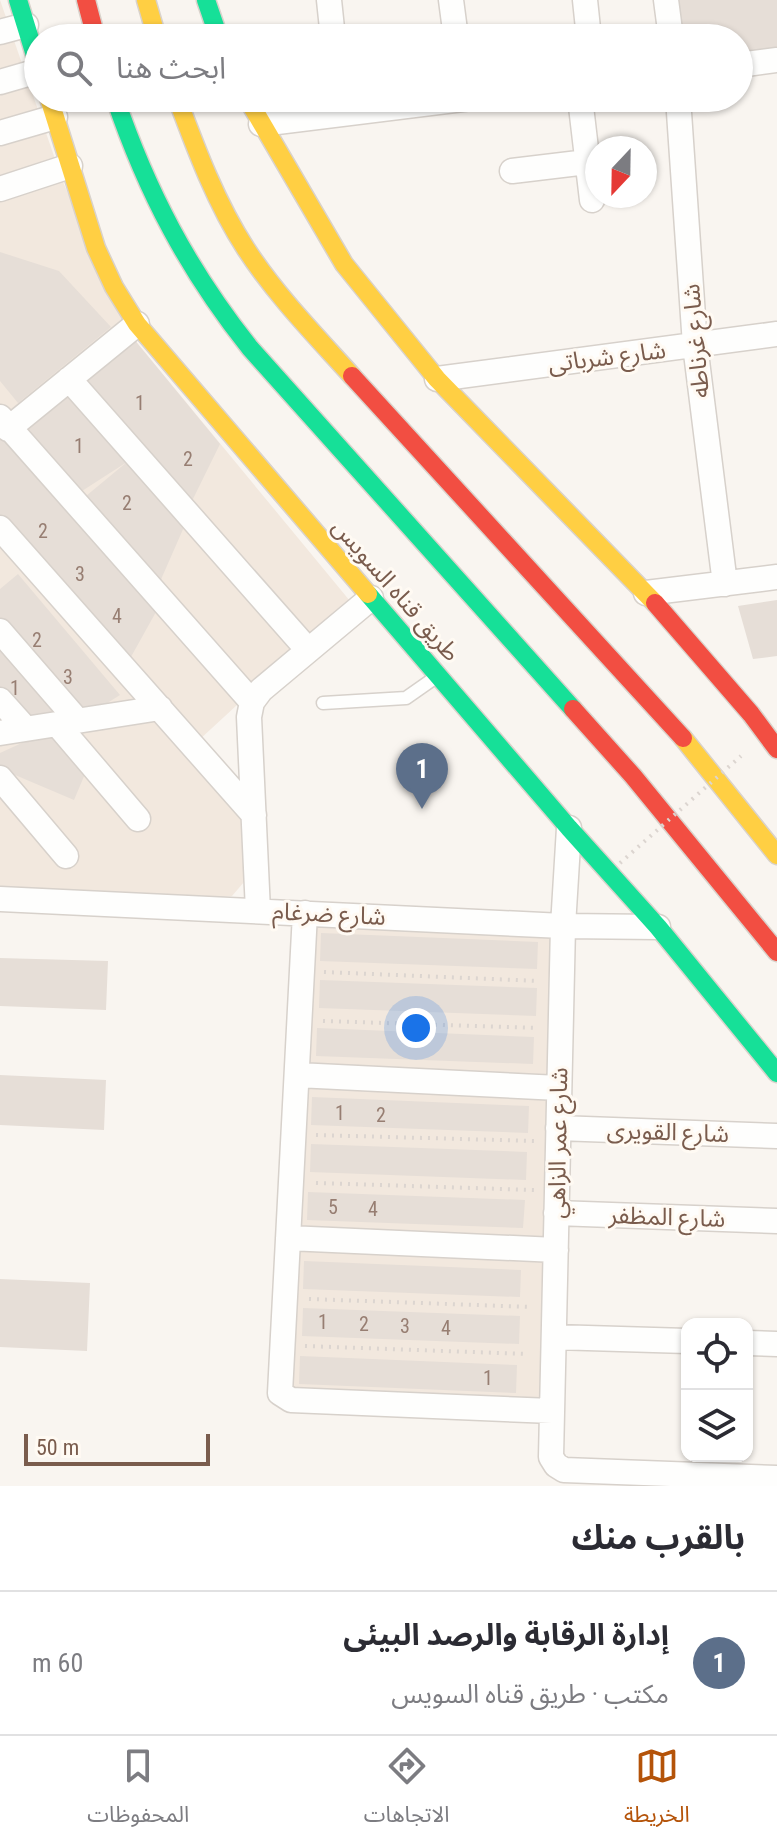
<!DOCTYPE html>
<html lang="ar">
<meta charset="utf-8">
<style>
:root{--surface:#fff;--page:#f7f7f7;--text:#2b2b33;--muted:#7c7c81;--line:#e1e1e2;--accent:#b45309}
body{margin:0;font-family:"Roboto Condensed","Noto Sans Arabic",sans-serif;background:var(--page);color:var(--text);direction:rtl}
.controls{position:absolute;right:24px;bottom:24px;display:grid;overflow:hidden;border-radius:16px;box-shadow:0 2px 6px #0004}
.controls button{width:72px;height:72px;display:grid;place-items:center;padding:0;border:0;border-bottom:2px solid var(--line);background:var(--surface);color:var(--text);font:40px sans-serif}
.compass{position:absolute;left:585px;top:136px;width:72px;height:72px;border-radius:50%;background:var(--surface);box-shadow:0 2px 6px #0004;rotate:202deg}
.scale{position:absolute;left:24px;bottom:20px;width:186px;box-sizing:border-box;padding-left:8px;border:4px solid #7a5c4d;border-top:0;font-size:22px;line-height:28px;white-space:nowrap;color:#7a5c4d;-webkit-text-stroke:6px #fffaf3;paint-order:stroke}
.you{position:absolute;left:416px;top:1028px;width:28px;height:28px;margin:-20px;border:6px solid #fff;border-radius:50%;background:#1a73e8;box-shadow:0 0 0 12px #1a73e833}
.badge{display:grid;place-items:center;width:52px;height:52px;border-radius:50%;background:var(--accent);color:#fff;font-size:26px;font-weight:700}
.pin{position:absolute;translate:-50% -66px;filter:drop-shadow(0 2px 4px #0008)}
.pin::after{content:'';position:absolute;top:42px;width:28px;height:24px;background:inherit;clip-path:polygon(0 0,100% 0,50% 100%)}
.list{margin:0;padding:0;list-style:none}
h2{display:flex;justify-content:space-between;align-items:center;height:104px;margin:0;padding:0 32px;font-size:34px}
h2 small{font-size:26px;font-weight:400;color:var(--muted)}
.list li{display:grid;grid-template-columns:52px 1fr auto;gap:24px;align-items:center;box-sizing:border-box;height:144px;padding:0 32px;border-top:2px solid var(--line)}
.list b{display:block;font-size:30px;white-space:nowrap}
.list p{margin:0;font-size:26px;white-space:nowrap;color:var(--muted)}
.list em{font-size:26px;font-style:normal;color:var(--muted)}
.icon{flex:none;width:44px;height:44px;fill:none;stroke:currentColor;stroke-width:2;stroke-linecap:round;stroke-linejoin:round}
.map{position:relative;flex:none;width:777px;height:1486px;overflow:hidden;direction:ltr}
.search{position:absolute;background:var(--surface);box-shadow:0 2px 6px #0004;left:24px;right:24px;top:24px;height:88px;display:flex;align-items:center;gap:20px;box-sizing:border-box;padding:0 28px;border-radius:44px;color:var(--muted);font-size:30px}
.sheet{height:248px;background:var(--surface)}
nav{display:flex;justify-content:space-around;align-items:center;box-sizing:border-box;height:112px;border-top:2px solid var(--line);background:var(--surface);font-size:22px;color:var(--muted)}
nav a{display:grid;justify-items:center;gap:4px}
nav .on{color:var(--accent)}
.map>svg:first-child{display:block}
.residential{fill:#f2e8de}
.building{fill:#e6ded7}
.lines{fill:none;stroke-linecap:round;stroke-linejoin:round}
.lane-casing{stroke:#d7d1cb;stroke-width:15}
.street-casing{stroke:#d7d1cb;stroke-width:27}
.fast-casing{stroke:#d9d2cb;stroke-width:21}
.slow-casing{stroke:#d9d2cb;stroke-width:21}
.jam-casing{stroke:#d9d2cb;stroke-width:21}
.path{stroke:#dcd5d0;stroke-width:4;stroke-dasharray:2 6;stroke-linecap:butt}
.lane{stroke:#fefefd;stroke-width:12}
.street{stroke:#fefefd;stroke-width:24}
.fast{stroke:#16e098;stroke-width:18}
.slow{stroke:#ffcf43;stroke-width:18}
.jam{stroke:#f24e42;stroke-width:18}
.path-bridge{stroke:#dcd5d0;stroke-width:4;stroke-dasharray:2 6;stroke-linecap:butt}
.labels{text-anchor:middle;stroke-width:6;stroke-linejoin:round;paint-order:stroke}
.number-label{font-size:20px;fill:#977e72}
.street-label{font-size:24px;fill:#7a5c4d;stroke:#fffaf3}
</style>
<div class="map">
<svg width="777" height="1486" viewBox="0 0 777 1486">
<rect width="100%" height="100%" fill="#f9f5f0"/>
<!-- residential -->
<path class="residential" d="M 0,0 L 63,182 L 133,338 L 350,601 L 186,752 L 245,824 L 244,882 L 232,896 L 213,898 L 0,886 Z
M 314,924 L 552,935 L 540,1399 L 285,1389 Z"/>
<!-- building -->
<path class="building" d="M 676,0 L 777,0 L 777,48 L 739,53 L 739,38 L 681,38 Z
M 0,252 L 59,271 L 111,327 L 18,403 L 0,381 Z
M 133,338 L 220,444 L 192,501 L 80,382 Z
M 68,384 L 184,527 L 159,584 L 80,501 L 127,462 L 82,491 L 21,431 Z
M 7,431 L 161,603 L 127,664 L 0,517 L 0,437 Z
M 18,574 L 120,695 L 90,714 L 74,710 L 0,625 L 0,589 Z
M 777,600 L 777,656 L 753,659 L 738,606 Z
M 0,644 L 69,720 L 28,723 L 0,694 Z
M 50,730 L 85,774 L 74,800 L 8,772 L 0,766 L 0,753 Z
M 321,933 L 538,942 L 537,969 L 320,961 Z
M 0,958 L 108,961 L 106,1010 L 0,1006 Z
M 320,980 L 537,988 L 536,1016 L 319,1008 Z
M 317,1028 L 534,1037 L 533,1064 L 316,1056 Z
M 0,1075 L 106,1080 L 104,1130 L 0,1125 Z
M 312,1097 L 529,1106 L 528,1133 L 311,1125 Z
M 311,1144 L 527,1152 L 526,1180 L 310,1172 Z
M 308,1192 L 525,1200 L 523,1228 L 307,1220 Z
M 304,1261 L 521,1270 L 520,1297 L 303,1289 Z
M 0,1279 L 90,1283 L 87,1351 L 0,1347 Z
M 303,1308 L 520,1316 L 519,1344 L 302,1336 Z
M 300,1356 L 517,1365 L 516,1393 L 299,1384 Z"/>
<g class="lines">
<!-- lane casing -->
<g class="lane-casing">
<path id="lane" d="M 323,703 L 406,698 L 436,677"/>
</g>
<!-- street casing -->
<g class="street-casing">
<path id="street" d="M 329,0 L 333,38
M 451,0 L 456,38
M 585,0 L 589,38
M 666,0 L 671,38
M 0,32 L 26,25
M 739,65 L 777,60
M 0,82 L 38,71
M 580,98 L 592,200
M 678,98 L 695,345 L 725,584
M 261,124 L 471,98
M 0,133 L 55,117
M 512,171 L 587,162
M 0,189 L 70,166
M 69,379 L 308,650
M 437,379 L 777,334
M 0,417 L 252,702
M 8,429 L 137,324
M 0,528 L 254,815
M 646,593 L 777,577
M 0,631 L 78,721
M 0,700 L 26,729
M 57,724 L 138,819
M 0,733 L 160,708
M 0,778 L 66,856
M 569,828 L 563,926 L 551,1457 L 556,1465 L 564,1470 L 777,1478
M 0,899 L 563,926 L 658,927
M 258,911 L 249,717 L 252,702 L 261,690 L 371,598
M 305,913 L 280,1393 L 291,1400 L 552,1411
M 297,1075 L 559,1088
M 558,1128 L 777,1136
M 556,1213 L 777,1221
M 288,1238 L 556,1250
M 554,1337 L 687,1341
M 747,1343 L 777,1344"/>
</g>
<!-- fast casing -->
<g class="fast-casing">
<path id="fast" d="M 18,0 L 38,65
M 206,0 L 219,38
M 115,98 C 147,192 188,270 250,348 L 573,709
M 368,594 L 569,828 L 658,927 L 777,1073"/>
</g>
<!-- slow casing -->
<g class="slow-casing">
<path id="slow" d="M 146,0 L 157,38
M 49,98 L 96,248 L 114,287 L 137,324 L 368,594
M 177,98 C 196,149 216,203 246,249 C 276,295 315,335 352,376
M 247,98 L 344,264 L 437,379 L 655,603
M 683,738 L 777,855"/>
</g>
<!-- jam casing -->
<g class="jam-casing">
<path id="jam" d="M 86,0 L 96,38
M 352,376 L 683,738
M 655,603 L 751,714 L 777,749
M 573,709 L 633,776 L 777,952"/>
</g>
<!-- path -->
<path class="path" d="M 324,972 L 539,981
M 323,1021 L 538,1028
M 316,1135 L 535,1141
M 316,1183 L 535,1190
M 309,1299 L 532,1307
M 305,1346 L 528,1354"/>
<!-- lane -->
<use href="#lane" class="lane"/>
<!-- street -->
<use href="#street" class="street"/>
<!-- fast -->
<use href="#fast" class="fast"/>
<!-- slow -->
<use href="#slow" class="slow"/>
<!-- jam -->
<use href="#jam" class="jam"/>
<!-- path-bridge -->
<path class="path-bridge" d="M 620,863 L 741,756"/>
</g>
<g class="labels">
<!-- number labels -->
<g class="number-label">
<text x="140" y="410">1</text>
<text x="79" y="453">1</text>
<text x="188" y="466">2</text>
<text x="127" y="510">2</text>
<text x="43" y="538">2</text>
<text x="80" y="581">3</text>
<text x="117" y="623">4</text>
<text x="37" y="647">2</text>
<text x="68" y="684">3</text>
<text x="15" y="695">1</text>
<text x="340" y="1120">1</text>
<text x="381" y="1122">2</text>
<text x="333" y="1214">5</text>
<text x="373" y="1216">4</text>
<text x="323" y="1329">1</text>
<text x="364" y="1331">2</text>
<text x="405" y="1333">3</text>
<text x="446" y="1335">4</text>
<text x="488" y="1385">1</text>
</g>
<!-- street labels -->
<g class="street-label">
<text transform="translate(696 341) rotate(-95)" y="8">شارع غرناطه</text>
<text transform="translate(607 357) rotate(-7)" y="8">شارع شرباتى</text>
<text transform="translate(396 590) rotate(49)" y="8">طريق قناه السويس</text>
<text transform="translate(329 914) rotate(3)" y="8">شارع ضرغام</text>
<text transform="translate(668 1132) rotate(2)" y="8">شارع القويرى</text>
<text transform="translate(558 1143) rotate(-89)" y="8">شارع عمر الزاهي</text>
<text transform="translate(667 1217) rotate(2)" y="8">شارع المظفر</text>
</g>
</g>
</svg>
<div class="controls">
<button><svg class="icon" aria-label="locate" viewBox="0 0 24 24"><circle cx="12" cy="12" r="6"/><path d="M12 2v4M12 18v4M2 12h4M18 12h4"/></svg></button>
<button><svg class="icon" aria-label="layers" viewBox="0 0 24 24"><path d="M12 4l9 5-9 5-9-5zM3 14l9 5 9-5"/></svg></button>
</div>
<svg class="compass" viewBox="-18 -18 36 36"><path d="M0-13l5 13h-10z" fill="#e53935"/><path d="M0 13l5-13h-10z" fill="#7c7c81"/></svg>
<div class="scale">50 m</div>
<div class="you"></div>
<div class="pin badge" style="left:422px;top:809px;background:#5c6f8a">1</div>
<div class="search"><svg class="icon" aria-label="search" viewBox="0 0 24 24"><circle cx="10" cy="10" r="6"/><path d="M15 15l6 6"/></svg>ابحث هنا</div>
</div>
<section class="sheet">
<h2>بالقرب منك<small></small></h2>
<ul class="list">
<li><span class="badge" style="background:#5c6f8a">1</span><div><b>إدارة الرقابة والرصد البيئى</b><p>مكتب · طريق قناه السويس</p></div><em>60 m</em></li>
</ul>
</section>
<nav>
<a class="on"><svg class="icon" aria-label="map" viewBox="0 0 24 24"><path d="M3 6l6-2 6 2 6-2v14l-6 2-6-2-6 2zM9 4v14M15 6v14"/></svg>الخريطة</a>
<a><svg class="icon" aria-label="directions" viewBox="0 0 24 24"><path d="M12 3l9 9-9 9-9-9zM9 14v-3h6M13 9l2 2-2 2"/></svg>الاتجاهات</a>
<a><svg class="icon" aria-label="saved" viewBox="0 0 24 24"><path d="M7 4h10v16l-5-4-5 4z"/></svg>المحفوظات</a>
</nav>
